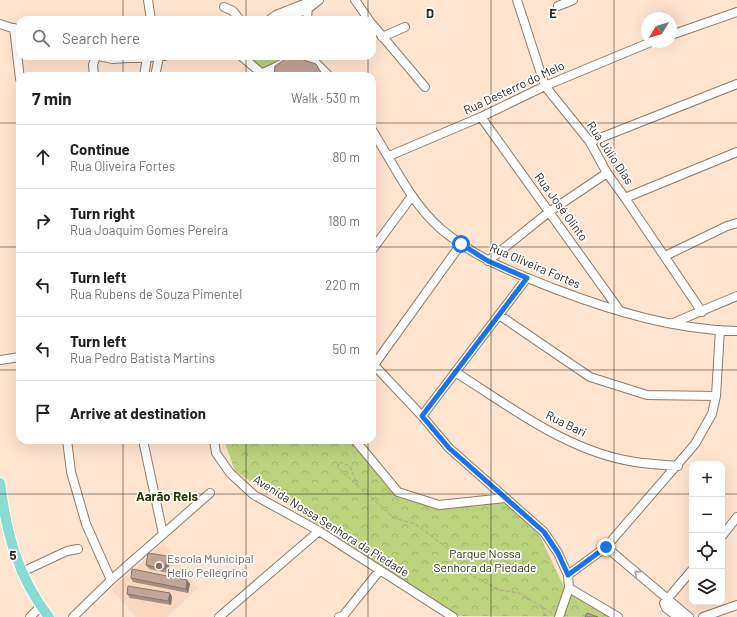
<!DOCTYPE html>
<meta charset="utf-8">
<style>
:root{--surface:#fff;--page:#f6f6f6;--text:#202124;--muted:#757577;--line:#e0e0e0}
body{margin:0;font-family:Barlow,sans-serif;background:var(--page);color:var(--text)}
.controls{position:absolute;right:12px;bottom:12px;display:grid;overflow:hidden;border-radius:8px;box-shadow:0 4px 16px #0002}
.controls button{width:36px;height:36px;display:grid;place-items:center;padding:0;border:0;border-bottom:1px solid var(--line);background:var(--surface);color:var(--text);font:20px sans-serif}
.compass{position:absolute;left:641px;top:12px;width:36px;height:36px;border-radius:50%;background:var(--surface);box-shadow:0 4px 16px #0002;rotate:232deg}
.stop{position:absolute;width:12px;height:12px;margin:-9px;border:3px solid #1a73e8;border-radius:50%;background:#fff}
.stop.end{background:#1a73e8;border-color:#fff;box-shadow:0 1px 4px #0008}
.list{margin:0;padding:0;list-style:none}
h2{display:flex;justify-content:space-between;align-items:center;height:52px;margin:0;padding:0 16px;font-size:17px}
h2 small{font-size:13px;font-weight:400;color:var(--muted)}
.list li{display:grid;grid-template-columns:26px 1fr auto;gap:12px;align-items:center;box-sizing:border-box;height:64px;padding:0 16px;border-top:1px solid var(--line)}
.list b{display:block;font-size:15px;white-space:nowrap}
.list p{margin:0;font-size:13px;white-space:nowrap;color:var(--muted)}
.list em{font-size:13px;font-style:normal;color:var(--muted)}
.icon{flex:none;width:22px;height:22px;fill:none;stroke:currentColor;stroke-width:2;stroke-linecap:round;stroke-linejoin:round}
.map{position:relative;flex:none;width:737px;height:617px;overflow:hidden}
.search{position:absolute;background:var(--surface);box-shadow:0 4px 16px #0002;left:16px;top:16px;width:360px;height:44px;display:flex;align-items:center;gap:10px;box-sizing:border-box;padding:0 14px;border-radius:12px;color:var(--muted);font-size:15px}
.panel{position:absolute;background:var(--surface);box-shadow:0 4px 16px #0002;left:16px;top:72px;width:360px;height:372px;border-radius:12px}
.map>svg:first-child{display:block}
.built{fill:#f9d8bf}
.park{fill:url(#park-crowns)}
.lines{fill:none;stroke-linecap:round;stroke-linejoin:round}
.minor-casing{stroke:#927b69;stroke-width:10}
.major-casing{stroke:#fff;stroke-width:12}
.path{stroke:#b39f8f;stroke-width:1;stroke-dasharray:4 2;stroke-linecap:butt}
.minor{stroke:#fff;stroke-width:8}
.major{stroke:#89dcd1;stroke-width:10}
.wall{fill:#a68e81}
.shaded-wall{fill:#877469}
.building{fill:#c1a596;stroke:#877469}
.oneway{stroke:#a29e9b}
.route{stroke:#1a73e8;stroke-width:5}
.grid{fill:none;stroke:#312820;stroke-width:1;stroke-opacity:0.55}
.education-dot{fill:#8d6e63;stroke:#fff;stroke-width:1.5}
.labels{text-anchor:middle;stroke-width:3.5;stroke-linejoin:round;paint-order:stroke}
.street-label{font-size:12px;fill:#312820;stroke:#fff}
.park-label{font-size:12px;fill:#2b340b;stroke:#fff}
.education-label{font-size:12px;fill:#785e54;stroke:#fff;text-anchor:start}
.neighbourhood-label{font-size:13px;font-weight:bold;fill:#283901;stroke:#fff}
.grid-label{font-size:13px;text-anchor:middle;font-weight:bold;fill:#312820;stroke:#fff;stroke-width:3.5;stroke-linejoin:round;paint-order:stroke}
</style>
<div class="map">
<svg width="737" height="617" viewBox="0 0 737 617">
<defs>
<pattern id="park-crowns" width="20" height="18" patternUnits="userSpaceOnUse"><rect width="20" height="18" fill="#bcd27d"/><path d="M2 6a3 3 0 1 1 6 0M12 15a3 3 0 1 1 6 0" fill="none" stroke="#a2b46c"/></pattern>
</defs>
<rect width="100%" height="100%" fill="#ffe4d0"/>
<!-- built -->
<path class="built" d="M 163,543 L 198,588 L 167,617 L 136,617 L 111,589 Z"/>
<!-- park -->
<path class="park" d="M 249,56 L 287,56 L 263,69 Z
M 224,440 L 352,440 L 397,497 L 438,509 L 505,502 L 539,534 L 564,587 L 610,617 L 457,616 L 235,471 Z"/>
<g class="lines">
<!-- minor casing -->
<g class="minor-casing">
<path id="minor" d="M 148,0 L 151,20
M 355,0 L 369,20
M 517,0 L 545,86 L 590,142 L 607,173 L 625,198 L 702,312
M 558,6 L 573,0
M 224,7 L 233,11 L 240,20
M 269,20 L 276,15 L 314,0
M 282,20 L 309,8 L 319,0
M 307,20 L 308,5
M 0,24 L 18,30
M 372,24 L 425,87
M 14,28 L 20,79
M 671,35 L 737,12
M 382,37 L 405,27
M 99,56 L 112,59 L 165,56
M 241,56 L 265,76
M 304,56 L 314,61 L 329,76
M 263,73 L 298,56
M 94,76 L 93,65 L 96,56
M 144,76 L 147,58
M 155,76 L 159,57
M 481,117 L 620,311
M 372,130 C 393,163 411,203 441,229 C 475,258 514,273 555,289 C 613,311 675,330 737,331
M 590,142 L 737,84
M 389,156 L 481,117 L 545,86 L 651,42
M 625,198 L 737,152
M 372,250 L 412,196
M 665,256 L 727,226 L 737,223
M 488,261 L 549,212 L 607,173
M 499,315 L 590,377 L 647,395 L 716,396
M 673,323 L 737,296
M 0,360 L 20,357
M 372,360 L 374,365 L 422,416 L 449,448 L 544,532 L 558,553 L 568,575 L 569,588 L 559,617
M 374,365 L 461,244
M 455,372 C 511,407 568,452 635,462 C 649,464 664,465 678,466
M 422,416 L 527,278
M 67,440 L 71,472 L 86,524 L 111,580
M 143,440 L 163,534
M 214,440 L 216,453 L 230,473 L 254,495 L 319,531 L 453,617
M 355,440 L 398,492 L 439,505 L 505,498
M 722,536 L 737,517
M 606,547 L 689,617
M 22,572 L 67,551 L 78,549
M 568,575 L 606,547 L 695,444 L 712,414 L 716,396 L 720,330
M 569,588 L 618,617
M 30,617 L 41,606
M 73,617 L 111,580 L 210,493
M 219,617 L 319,531
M 339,617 L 343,616 L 380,570
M 678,617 L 666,608 L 664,603 L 692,570
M 703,617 L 737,605"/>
</g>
<!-- major casing -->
<g class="major-casing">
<path id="major" d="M 0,483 C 6,532 18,578 49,617"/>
</g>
<!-- path -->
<path class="path" d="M 358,487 L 350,466 L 339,462 L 338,468 L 394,518 L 415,524 L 454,553 L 471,575 L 500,590 L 519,593 L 552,613
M 542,606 L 545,617"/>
<!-- minor -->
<use href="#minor" class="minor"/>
<!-- major -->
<use href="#major" class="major"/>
</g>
<!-- wall -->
<path class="wall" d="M 170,560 L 168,573 L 149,569 L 146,565 Z
M 131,578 L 187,580 L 190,584 L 188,593 L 133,582 Z
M 170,593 L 172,597 L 171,605 L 130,598 L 127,594 Z"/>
<!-- shaded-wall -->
<path class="shaded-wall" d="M 167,556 L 170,560 L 168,573 L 165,569 Z
M 187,580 L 190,584 L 188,593 L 186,589 Z
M 170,593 L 172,597 L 171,605 L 168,601 Z"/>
<!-- building -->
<path class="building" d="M 290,56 L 292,56 L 316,64 L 323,76 L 274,76 L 275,66 Z
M 148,553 L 167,556 L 165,569 L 146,565 Z
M 132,569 L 187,580 L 186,589 L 131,578 Z
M 128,586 L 170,593 L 168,601 L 127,594 Z
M 587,613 L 598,617 L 585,617 Z"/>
<!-- one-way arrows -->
<defs><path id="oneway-chevron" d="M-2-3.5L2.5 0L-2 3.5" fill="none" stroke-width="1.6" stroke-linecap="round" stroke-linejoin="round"/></defs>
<use class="oneway" href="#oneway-chevron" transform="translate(637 573) rotate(-140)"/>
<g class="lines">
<!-- route -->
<path class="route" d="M 461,244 L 488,261 L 527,278 L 422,416 L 449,448 L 544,532 L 558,553 L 568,575 L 606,547"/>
</g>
<!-- grid -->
<path class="grid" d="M 123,0 L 123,20M 246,0 L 246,20M 368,0 L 368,20M 491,0 L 491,617M 614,0 L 614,617M 123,56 L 123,76M 246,56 L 246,76M 368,56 L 368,76M 0,123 L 20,123M 372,123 L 737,123M 0,247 L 20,247M 372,247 L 737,247M 0,370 L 20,370M 372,370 L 737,370M 123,440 L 123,617M 246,440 L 246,617M 368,440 L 368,617M 0,494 L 692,494M 722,494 L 737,494"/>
<!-- markers -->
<circle class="education-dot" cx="159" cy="566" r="4"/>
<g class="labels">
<!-- street labels -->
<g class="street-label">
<text transform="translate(514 88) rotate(-25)" y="4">Rua Desterro do Melo</text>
<text transform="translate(610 153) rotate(56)" y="4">Rua Júlio Dias</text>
<text transform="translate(561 207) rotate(54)" y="4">Rua José Olinto</text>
<text transform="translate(535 266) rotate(23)" y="4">Rua Oliveira Fortes</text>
<text transform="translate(566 424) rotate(26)" y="4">Rua Bari</text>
<text transform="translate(331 526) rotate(32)" y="4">Avenida Nossa Senhora da Piedade</text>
</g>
<!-- park labels -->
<g class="park-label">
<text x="485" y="558">Parque Nossa<tspan x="485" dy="14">Senhora da Piedade</tspan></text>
</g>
<!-- education labels -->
<g class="education-label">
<text x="167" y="563">Escola Municipal<tspan x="167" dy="14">Helio Pellegrino</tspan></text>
</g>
<!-- neighbourhood labels -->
<g class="neighbourhood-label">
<text x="167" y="501">Aarão Reis</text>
</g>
</g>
<g class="grid-label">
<text x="430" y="18">D</text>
<text x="553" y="18">E</text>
<text x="13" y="560">5</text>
</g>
</svg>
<div class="controls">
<button>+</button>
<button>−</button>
<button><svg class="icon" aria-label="locate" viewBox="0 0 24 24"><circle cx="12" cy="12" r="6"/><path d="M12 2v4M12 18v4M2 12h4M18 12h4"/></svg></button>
<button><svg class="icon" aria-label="layers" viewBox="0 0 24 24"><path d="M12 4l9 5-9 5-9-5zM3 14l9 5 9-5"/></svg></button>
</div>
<svg class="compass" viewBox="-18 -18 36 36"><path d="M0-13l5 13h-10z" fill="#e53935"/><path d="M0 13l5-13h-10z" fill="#757577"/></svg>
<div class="stop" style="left:461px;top:244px"></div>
<div class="stop end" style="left:606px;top:547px"></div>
<div class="search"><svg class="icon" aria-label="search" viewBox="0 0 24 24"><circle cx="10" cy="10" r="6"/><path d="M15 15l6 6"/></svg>Search here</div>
<section class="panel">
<h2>7 min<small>Walk · 530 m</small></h2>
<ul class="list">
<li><svg class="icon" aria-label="ahead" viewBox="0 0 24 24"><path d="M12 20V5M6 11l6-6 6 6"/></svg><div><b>Continue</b><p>Rua Oliveira Fortes</p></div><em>80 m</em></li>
<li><svg class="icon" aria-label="right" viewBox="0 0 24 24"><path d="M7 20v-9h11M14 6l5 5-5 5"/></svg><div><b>Turn right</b><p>Rua Joaquim Gomes Pereira</p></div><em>180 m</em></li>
<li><svg class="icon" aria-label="left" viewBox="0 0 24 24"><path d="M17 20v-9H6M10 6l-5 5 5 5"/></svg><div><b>Turn left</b><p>Rua Rubens de Souza Pimentel</p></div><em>220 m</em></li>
<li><svg class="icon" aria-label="left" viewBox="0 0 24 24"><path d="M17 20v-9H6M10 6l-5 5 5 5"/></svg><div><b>Turn left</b><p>Rua Pedro Batista Martins</p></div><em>50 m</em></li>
<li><svg class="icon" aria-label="arrive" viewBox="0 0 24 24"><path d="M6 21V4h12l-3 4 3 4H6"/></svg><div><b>Arrive at destination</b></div></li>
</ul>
</section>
</div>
